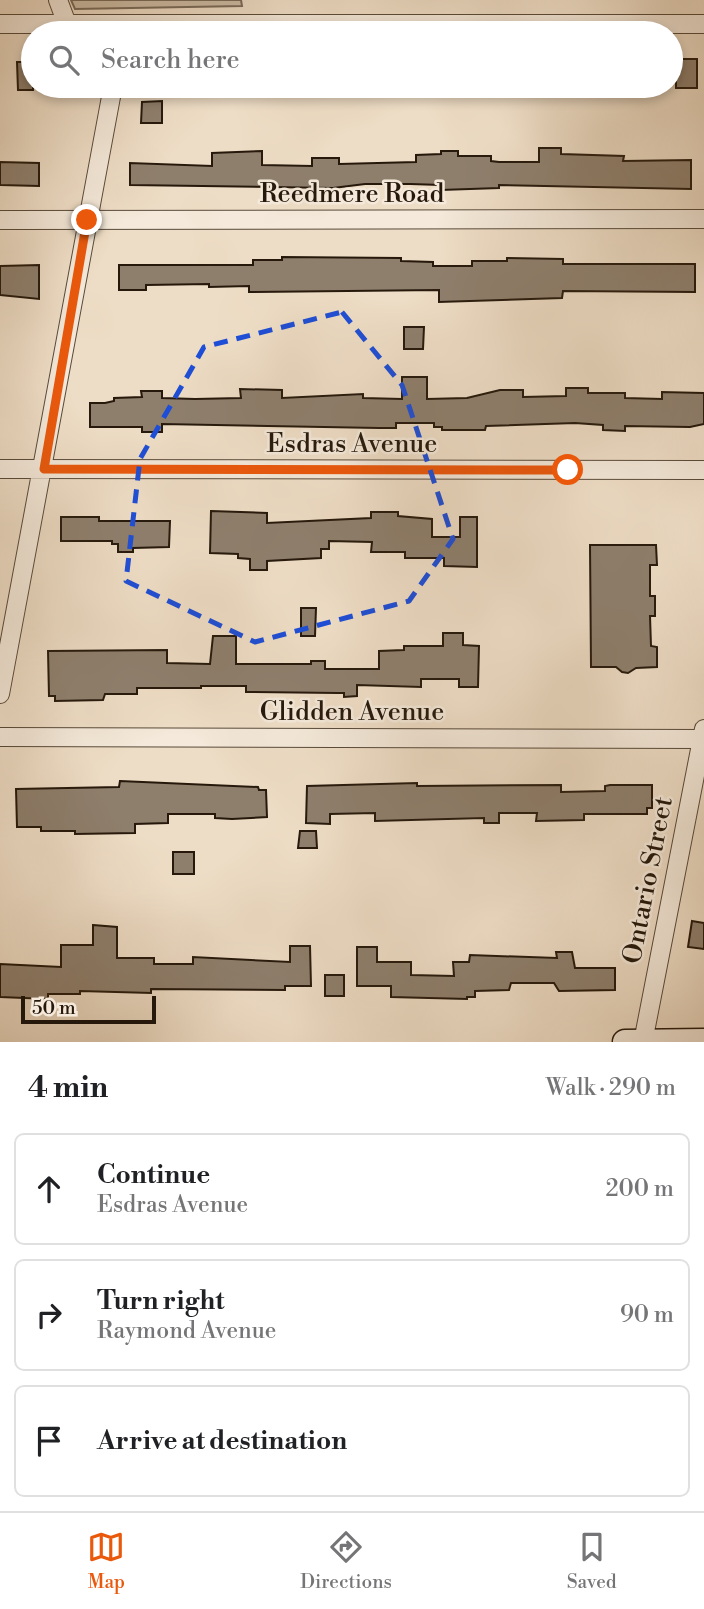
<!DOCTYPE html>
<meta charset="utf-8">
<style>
:root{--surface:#fff;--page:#f2f2f2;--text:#202124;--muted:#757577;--line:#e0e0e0;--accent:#ea580c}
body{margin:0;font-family:"Libre Bodoni",serif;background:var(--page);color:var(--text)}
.scale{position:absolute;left:21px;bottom:18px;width:135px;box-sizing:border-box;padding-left:7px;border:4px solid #26190c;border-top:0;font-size:19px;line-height:24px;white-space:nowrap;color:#26190c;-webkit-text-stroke:5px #f4e9da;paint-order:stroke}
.stop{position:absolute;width:21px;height:21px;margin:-16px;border:5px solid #ea580c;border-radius:50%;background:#fff}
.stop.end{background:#ea580c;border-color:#fff;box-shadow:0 2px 7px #0008}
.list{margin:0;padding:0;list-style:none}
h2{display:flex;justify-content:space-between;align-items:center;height:91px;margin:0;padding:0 28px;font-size:30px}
h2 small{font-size:23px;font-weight:400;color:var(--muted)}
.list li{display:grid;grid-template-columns:46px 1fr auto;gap:21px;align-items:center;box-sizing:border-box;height:112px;margin:0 14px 14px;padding:0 14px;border:2px solid var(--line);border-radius:10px}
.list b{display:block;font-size:26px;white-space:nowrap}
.list p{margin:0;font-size:23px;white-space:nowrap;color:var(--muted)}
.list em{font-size:23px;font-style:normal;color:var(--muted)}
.icon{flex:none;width:38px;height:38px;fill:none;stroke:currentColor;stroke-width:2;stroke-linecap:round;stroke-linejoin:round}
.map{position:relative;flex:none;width:704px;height:1042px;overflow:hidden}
.search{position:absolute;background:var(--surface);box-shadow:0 4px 10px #0003;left:21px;right:21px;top:21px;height:77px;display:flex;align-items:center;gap:18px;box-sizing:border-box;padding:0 24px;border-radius:38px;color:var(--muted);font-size:26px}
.sheet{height:469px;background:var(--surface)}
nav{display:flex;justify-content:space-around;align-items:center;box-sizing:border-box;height:98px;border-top:2px solid var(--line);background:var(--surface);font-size:19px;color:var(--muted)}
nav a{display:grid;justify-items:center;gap:4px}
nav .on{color:var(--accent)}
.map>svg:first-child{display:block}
.green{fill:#ccbca6;stroke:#796a59;stroke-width:2}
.building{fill:#8e7f6d;stroke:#26190c;stroke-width:2}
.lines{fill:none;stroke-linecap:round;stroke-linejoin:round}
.street-casing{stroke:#584a3a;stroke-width:20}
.secondary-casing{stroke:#26190c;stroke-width:27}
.street{stroke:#f4e9da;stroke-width:18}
.secondary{stroke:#f4e9da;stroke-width:24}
.route{stroke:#ea580c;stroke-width:9}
.marked{fill:none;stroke:#1d4ed8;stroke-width:5;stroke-dasharray:14 9;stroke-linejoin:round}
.labels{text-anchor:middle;stroke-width:5;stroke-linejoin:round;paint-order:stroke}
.street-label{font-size:26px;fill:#26190c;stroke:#f4e9da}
</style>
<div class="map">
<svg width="704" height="1042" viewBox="0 0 704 1042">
<rect width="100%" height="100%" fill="#eeddc6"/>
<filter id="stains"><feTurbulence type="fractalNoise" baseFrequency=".00286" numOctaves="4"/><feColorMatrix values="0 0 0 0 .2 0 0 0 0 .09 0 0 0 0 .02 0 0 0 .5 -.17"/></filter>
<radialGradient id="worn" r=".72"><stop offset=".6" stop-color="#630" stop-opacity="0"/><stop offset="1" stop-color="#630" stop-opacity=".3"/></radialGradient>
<!-- green -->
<path class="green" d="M 71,0 L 241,0 L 242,6 L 75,9 Z"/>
<!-- building -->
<path class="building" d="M 676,59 L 697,59 L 697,88 L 676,88 Z
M 17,62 L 33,62 L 33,90 L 18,90 Z
M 162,101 L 162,123 L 141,123 L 142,102 Z
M 539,148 L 561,148 L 561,154 L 624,156 L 623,161 L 691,160 L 691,189 L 499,185 L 499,188 L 441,190 L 441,185 L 410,184 L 365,184 L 333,188 L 130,185 L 130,163 L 212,166 L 212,153 L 262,151 L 262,165 L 312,166 L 312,158 L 339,158 L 339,164 L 416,162 L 416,155 L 441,154 L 441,151 L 458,151 L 458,156 L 491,156 L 491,161 L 499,162 L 539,162 Z
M 0,162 L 39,163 L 39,186 L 0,185 Z
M 282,257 L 401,258 L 401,261 L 433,262 L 433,266 L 472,266 L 472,261 L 507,261 L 507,258 L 563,259 L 563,264 L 695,264 L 695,292 L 563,291 L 562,298 L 439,302 L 439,290 L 249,292 L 249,286 L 209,287 L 209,284 L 146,285 L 146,290 L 119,290 L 119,265 L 253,265 L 253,260 L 282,260 Z
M 39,265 L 39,299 L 0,295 L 0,266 Z
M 404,327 L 424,327 L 423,349 L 404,349 Z
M 402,377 L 427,377 L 427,399 L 467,398 L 500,390 L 523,390 L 523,397 L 566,396 L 566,388 L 588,388 L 588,393 L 625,393 L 625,398 L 662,399 L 662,392 L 704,393 L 704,424 L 690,427 L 625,426 L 625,431 L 603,430 L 603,425 L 575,423 L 486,426 L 485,430 L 442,430 L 442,427 L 434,427 L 434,423 L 396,423 L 396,428 L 379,428 L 162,424 L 162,432 L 142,432 L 142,427 L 90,427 L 90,403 L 105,403 L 114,401 L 114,398 L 142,397 L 141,391 L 162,391 L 162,398 L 195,399 L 241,398 L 240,389 L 282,390 L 282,398 L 363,394 L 363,398 L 402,399 Z
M 211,511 L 267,513 L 267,523 L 371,518 L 371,512 L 398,512 L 398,516 L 432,519 L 432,537 L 460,537 L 460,517 L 477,517 L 477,567 L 444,566 L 444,558 L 405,558 L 405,552 L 371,552 L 372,542 L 329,541 L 329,549 L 321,549 L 321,558 L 267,561 L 267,570 L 250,570 L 250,559 L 238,558 L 238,554 L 210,553 Z
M 61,517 L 99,517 L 99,521 L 170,521 L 169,547 L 133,548 L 133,552 L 118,552 L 118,544 L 112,544 L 112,541 L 61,541 Z
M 590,545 L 656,545 L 657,565 L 650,565 L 650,596 L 655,596 L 655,616 L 650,616 L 651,646 L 657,647 L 657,667 L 636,668 L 628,673 L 622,672 L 616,667 L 591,667 Z
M 301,608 L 316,608 L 315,636 L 301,636 Z
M 443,633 L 463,633 L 463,645 L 479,646 L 478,687 L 459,687 L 459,679 L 421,679 L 421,687 L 357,685 L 357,696 L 344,697 L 344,693 L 337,693 L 246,692 L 246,686 L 201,686 L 201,688 L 137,688 L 137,694 L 105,694 L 103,700 L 55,701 L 55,696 L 49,696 L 48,651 L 167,650 L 167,663 L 210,664 L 213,636 L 236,636 L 236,664 L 311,664 L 311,661 L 325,661 L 325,669 L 379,669 L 379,651 L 404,650 L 404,646 L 443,646 Z
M 120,781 L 258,787 L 259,790 L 266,790 L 267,817 L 232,819 L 215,818 L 215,814 L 168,814 L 168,823 L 135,824 L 135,833 L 75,834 L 75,831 L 41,831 L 41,827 L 17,827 L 16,789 L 119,787 Z
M 417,783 L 417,786 L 561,785 L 561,792 L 605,791 L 605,786 L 610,785 L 652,785 L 652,808 L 647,808 L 647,814 L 584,814 L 584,820 L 536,821 L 537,813 L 499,813 L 499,823 L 484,823 L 484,818 L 375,821 L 375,813 L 330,814 L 330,824 L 306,823 L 307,786 Z
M 300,831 L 316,831 L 317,848 L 298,848 Z
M 173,852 L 194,852 L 194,874 L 173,874 Z
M 692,921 L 704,923 L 704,949 L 688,947 Z
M 93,925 L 117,927 L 117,958 L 154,958 L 154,964 L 193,964 L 193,957 L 290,962 L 290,946 L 310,946 L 311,986 L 285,986 L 285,990 L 151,989 L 151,993 L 80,991 L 80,994 L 48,994 L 48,999 L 0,997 L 0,964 L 61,967 L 61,945 L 93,945 Z
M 357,947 L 377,947 L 377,962 L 411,962 L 411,975 L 454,976 L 453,962 L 469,962 L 470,955 L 557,958 L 556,952 L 572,952 L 575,968 L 615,968 L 615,990 L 559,991 L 554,983 L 511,983 L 509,990 L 475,991 L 475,997 L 467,997 L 467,999 L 391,997 L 391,986 L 357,986 Z
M 325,975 L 344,975 L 344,996 L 325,996 Z"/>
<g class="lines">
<!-- street casing -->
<g class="street-casing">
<path id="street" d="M 58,0 L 67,24
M 0,24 L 704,24
M 0,220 L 704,219
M 0,469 L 704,470
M 0,694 L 113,86
M 0,737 L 704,739
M 643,1042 L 704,729"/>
</g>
<!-- secondary casing -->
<g class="secondary-casing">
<path id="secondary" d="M 625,1042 L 704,1041"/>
</g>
<!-- street -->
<use href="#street" class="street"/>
<!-- secondary -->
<use href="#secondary" class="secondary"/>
</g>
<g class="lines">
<!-- route -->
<path class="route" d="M 87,220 L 44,469 L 568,470"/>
</g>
<!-- marked area -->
<path class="marked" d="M 342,312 L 402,385 L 453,539 L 409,601 L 255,642 L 126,581 L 140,459 L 204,347 Z"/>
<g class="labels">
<!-- street labels -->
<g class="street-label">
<text x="352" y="202">Reedmere Road</text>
<text x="352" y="452">Esdras Avenue</text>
<text x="352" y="720">Glidden Avenue</text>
<text transform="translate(647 880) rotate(-79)" y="9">Ontario Street</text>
</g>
</g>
<rect width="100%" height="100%" filter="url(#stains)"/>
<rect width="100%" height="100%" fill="url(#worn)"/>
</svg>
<div class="scale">50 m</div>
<div class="stop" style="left:568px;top:470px"></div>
<div class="stop end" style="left:87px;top:220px"></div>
<div class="search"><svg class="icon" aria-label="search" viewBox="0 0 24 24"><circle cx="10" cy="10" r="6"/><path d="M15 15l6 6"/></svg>Search here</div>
</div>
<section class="sheet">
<h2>4 min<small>Walk · 290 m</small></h2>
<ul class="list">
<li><svg class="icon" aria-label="ahead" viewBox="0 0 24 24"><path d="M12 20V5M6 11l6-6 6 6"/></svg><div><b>Continue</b><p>Esdras Avenue</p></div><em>200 m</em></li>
<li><svg class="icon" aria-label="right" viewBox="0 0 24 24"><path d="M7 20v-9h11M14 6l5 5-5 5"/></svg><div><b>Turn right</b><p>Raymond Avenue</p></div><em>90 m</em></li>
<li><svg class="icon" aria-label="arrive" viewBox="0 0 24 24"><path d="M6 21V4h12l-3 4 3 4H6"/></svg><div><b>Arrive at destination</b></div></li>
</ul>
</section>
<nav>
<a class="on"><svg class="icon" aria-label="map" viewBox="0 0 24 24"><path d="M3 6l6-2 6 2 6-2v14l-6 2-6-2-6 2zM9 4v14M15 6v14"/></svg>Map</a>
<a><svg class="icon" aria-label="directions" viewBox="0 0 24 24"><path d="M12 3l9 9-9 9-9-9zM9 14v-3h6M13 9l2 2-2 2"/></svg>Directions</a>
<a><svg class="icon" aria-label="saved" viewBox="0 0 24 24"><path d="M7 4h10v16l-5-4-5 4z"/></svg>Saved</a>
</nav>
